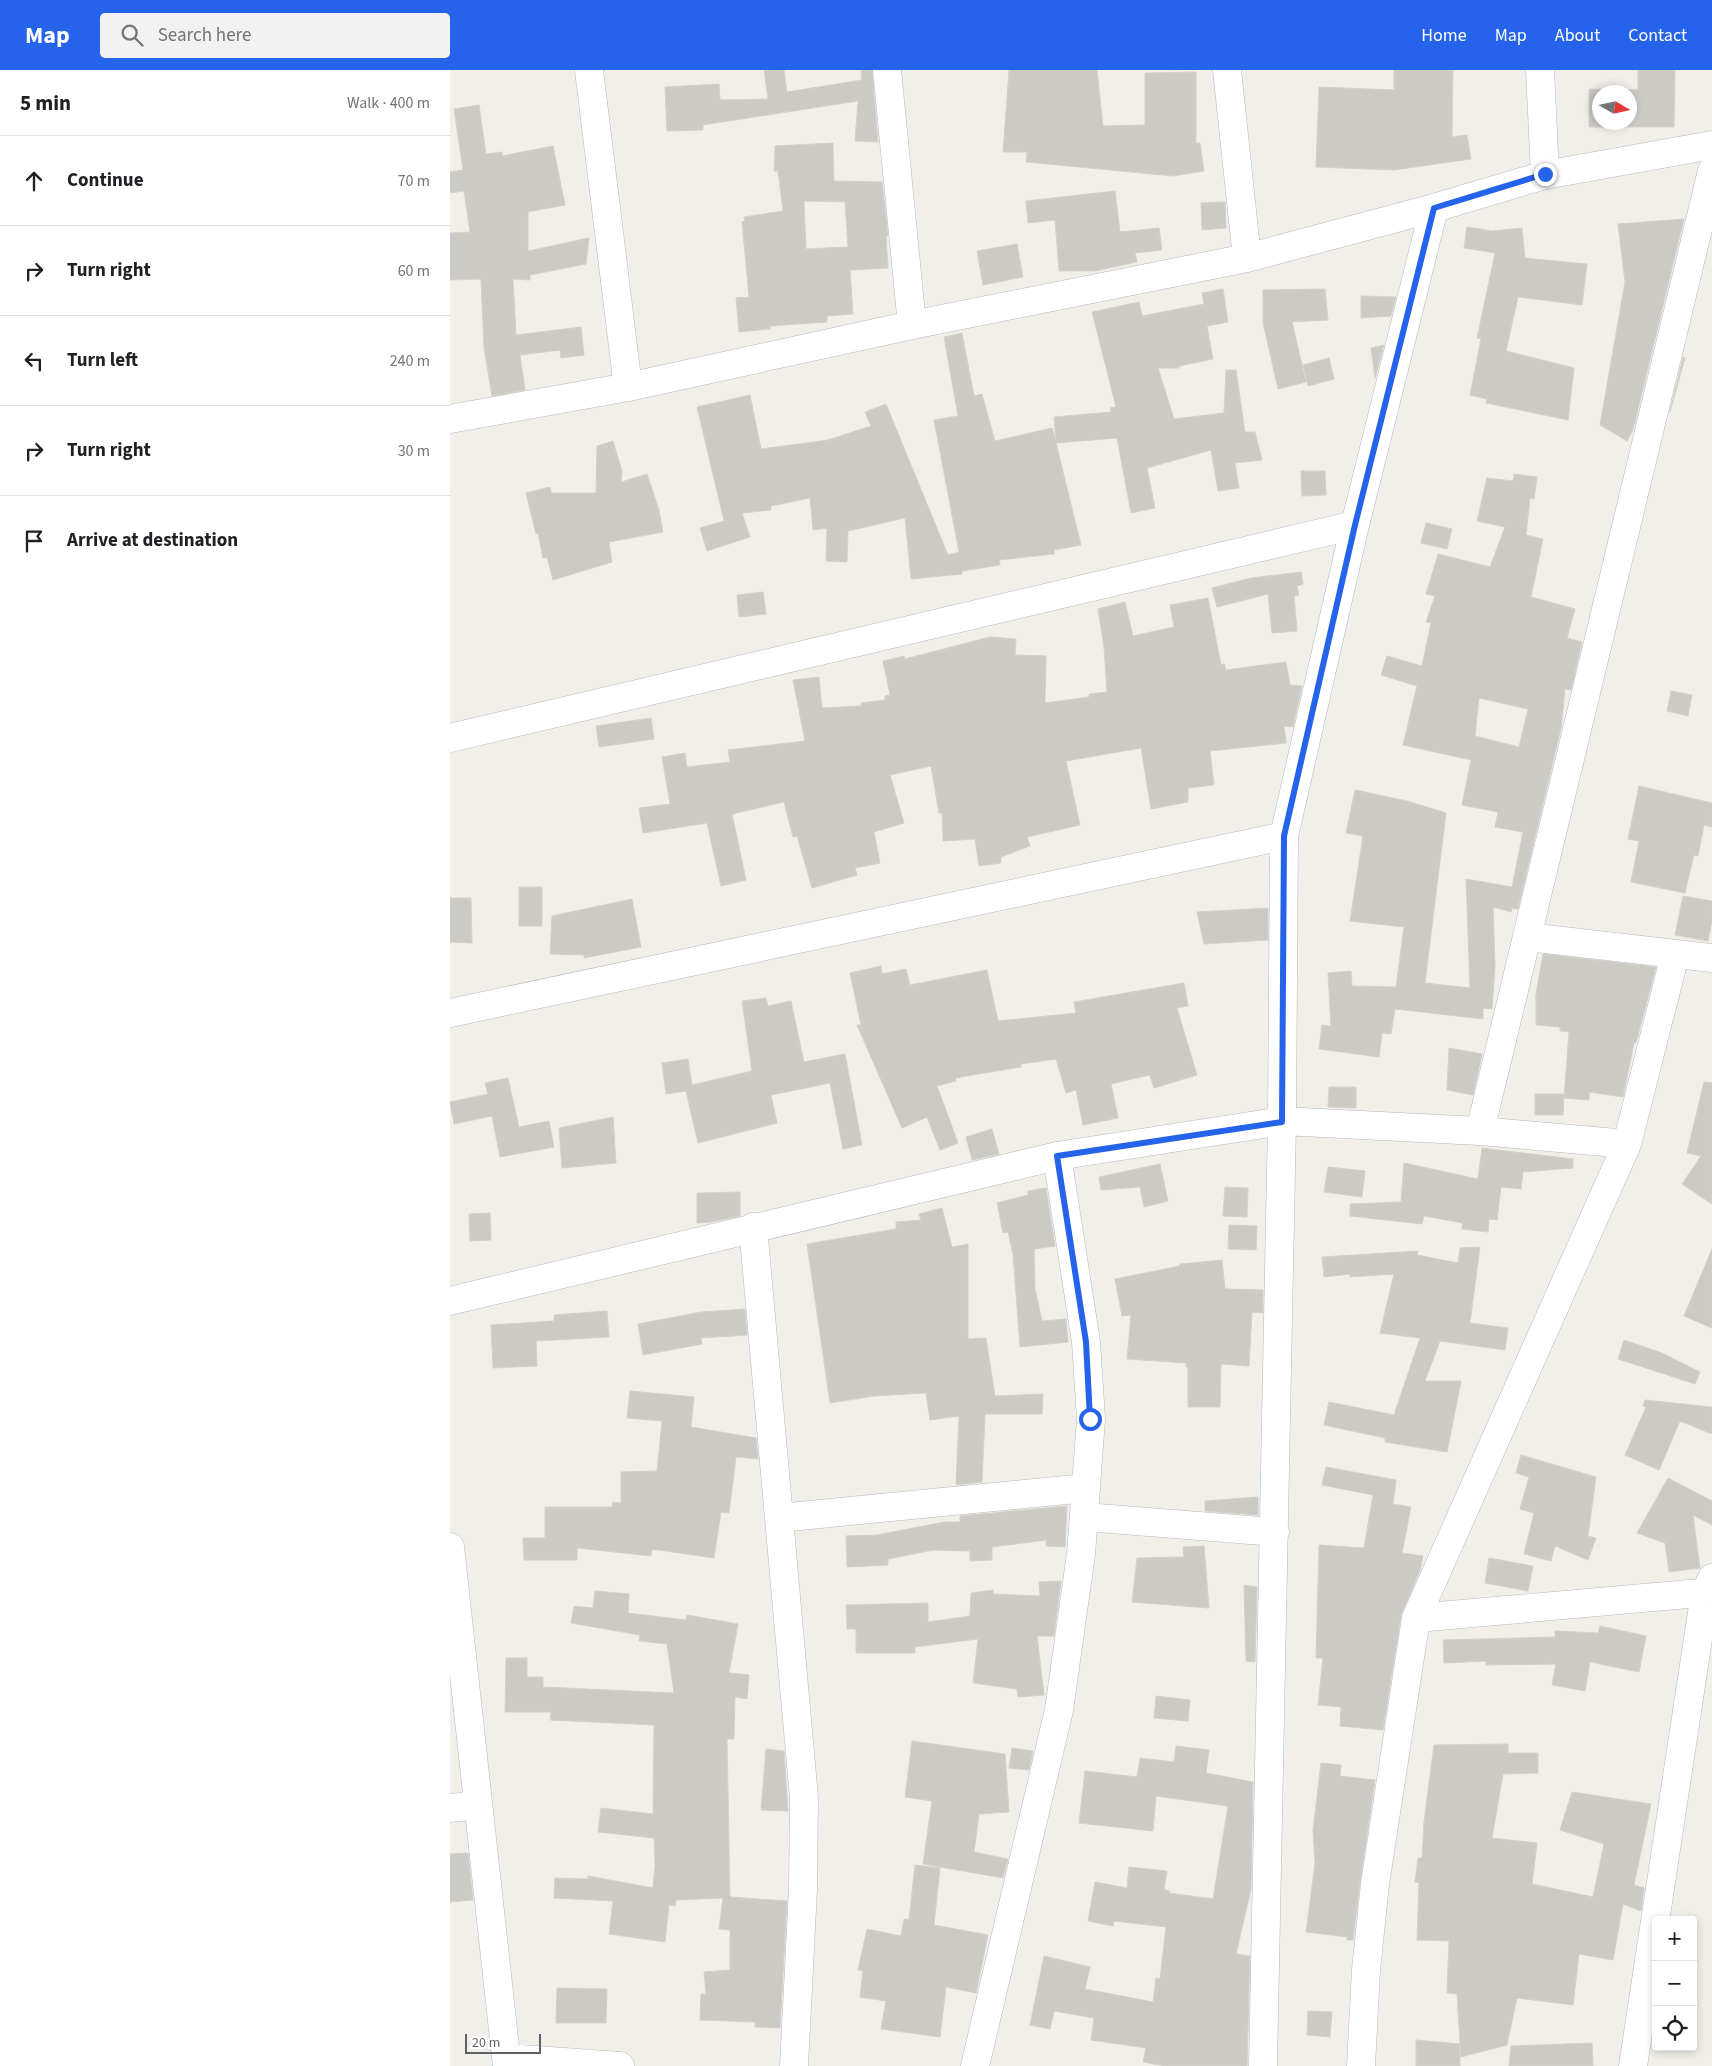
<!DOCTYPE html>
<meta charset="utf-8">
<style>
:root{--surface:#fff;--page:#f2f2f2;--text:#202124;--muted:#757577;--line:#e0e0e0;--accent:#2563eb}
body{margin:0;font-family:"Source Sans 3",sans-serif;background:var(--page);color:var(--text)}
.controls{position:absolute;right:15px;bottom:15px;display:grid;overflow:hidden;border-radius:5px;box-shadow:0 2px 8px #0003}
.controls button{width:45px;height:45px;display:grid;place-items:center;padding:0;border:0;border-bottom:1px solid var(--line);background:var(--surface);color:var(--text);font:25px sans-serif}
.compass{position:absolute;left:1142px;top:15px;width:45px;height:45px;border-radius:50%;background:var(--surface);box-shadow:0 2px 8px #0003;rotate:99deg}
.scale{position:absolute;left:15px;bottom:12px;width:76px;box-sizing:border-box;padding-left:5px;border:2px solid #5f6368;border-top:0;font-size:14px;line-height:18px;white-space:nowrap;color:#5f6368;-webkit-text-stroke:4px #fff;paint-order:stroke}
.stop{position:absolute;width:15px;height:15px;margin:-11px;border:4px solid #2563eb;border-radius:50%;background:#fff}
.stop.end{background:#2563eb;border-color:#fff;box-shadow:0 1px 5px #0008}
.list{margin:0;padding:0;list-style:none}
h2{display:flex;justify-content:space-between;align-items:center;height:65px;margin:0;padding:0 20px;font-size:21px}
h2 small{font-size:16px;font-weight:400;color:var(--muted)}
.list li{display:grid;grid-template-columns:32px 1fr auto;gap:15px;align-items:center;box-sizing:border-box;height:90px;padding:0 20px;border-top:1px solid var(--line)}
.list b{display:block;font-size:19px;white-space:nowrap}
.list em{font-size:16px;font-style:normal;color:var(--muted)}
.icon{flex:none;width:28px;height:28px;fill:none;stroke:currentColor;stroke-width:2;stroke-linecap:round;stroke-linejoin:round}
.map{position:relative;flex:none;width:1262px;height:1996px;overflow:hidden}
header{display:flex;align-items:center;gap:30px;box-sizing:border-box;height:70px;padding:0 25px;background:var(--accent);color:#fff}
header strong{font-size:24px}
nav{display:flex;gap:28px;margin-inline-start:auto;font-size:18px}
.search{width:350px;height:45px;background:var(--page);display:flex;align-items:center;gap:12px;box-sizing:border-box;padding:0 18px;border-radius:5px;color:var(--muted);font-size:19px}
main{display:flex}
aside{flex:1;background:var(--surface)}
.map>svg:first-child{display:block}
.building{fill:#cccac5;stroke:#d6d1c6;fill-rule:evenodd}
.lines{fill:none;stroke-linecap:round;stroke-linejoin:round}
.street-casing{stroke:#b5b8bc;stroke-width:29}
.street{stroke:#fff;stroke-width:28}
.route{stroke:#2563eb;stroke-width:6}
</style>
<header>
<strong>Map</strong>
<div class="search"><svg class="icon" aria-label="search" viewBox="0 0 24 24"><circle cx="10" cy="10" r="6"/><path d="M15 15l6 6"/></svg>Search here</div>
<nav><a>Home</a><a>Map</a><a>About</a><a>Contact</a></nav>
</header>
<main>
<aside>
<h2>5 min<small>Walk · 400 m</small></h2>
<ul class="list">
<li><svg class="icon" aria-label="ahead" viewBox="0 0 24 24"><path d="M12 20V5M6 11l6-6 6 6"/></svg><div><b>Continue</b></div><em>70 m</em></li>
<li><svg class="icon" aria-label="right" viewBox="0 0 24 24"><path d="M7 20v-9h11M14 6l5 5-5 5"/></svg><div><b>Turn right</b></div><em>60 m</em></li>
<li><svg class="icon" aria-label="left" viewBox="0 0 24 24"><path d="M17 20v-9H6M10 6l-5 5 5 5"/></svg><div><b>Turn left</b></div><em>240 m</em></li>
<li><svg class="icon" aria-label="right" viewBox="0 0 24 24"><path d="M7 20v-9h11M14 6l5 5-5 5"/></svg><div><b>Turn right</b></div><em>30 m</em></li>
<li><svg class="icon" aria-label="arrive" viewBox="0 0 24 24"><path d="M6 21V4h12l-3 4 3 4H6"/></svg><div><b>Arrive at destination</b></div></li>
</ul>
</aside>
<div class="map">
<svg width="1262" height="1996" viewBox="0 0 1262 1996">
<rect width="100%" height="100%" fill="#f1efe8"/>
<!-- building -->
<path class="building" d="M 314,0 L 334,0 L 337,22 L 412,10 L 411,0 L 422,0 L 428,72 L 405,71 L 408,31 L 253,55 L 253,60 L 217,61 L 215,17 L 269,14 L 270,30 L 318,29 Z
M 559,0 L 647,0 L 653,56 L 695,55 L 695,3 L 746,2 L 746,73 L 750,73 L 754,101 L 723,106 L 576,92 L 577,82 L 553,82 Z
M 944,0 L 1003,0 L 1002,67 L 1017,65 L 1021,89 L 944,100 L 866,97 L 869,17 L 944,20 Z
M 1188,0 L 1225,0 L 1224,57 L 1139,57 L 1139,19 L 1188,20 ZM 1150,22 L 1180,22 L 1180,52 L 1150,52 Z
M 29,35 L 36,84 L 52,82 L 52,86 L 103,76 L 115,135 L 78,142 L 78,181 L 139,168 L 136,194 L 80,205 L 80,210 L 63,209 L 66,265 L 131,257 L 134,285 L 111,288 L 110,280 L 70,285 L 75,320 L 42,326 L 34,278 L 31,209 L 0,210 L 0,163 L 20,162 L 14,121 L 0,123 L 0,102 L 13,100 L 4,39 Z
M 383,73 L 384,111 L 432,112 L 438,166 L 436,166 L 438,198 L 400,200 L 403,244 L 377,246 L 377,252 L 320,256 L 320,259 L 289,262 L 286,228 L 299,227 L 292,152 L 295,151 L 294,147 L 333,141 L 328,101 L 324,101 L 325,76 ZM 354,131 L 395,132 L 398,177 L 356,179 Z
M 665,121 L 670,162 L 709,158 L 712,180 L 685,183 L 687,192 L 645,201 L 609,201 L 605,150 L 578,153 L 576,131 Z
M 775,132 L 776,158 L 752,160 L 751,133 Z
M 1234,149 L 1183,360 L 1177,371 L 1150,355 L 1175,212 L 1168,154 Z
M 1017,157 L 1042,161 L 1072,158 L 1075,188 L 1137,194 L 1132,235 L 1068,227 L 1056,281 L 1124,298 L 1118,350 L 1036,333 L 1037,329 L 1020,325 L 1031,269 L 1027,268 L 1045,183 L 1014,178 Z
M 567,174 L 573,207 L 533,215 L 527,181 Z
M 773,219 L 778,252 L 757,256 L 763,289 L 729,296 L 729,298 L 708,298 L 724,349 L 774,343 L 776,300 L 786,300 L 795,362 L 805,362 L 812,390 L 785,393 L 789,418 L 768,421 L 761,380 L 697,398 L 705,438 L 681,443 L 667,368 L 606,373 L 631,475 L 604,480 L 604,484 L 549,490 L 550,495 L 512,501 L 512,504 L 461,509 L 455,448 L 398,461 L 397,492 L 376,491 L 377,458 L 363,460 L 360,428 L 321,436 L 321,440 L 292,443 L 300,467 L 257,481 L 250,458 L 274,451 L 247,337 L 300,325 L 311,379 L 378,370 L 421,356 L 415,342 L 436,334 L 498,485 L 509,482 L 484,350 L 508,346 L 494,267 L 512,263 L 524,326 L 532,324 L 545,371 L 602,358 L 606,371 L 604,347 L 661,342 L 660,338 L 666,337 L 642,242 L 689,232 L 692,246 L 754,234 L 752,223 Z
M 875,219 L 878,250 L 842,252 L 856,312 L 828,319 L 813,253 L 813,220 Z
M 911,226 L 946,227 L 941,246 L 911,248 Z
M 934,275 L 925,308 L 921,278 Z
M 1233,287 L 1235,288 L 1220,342 Z
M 879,288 L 884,309 L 858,316 L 853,295 Z
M 163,371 L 172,401 L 171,412 L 197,404 L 209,440 L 213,462 L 159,472 L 162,492 L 103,510 L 97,487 L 93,488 L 88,463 L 86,464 L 76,423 L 100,417 L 101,423 L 146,423 L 147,376 Z
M 851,401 L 875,401 L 876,425 L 852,426 Z
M 1064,404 L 1087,407 L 1084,429 L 1080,428 L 1076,465 L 1093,469 L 1081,527 L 1125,539 L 1117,568 L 1132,572 L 1121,620 L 1115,619 L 1111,658 L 1068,839 L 1062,838 L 1061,842 L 1043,837 L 1045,896 L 1042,939 L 1033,938 L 1033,949 L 945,939 L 941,964 L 932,963 L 929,987 L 869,979 L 872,955 L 881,956 L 878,903 L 901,901 L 902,916 L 946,917 L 954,857 L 900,851 L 913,766 L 896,763 L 905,720 L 957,731 L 996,743 L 975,913 L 1020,918 L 1016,809 L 1062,817 L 1073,762 L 1045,757 L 1048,742 L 1012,735 L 1021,690 L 953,675 L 967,616 L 931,605 L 937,586 L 972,596 L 981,553 L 976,552 L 985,526 L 976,524 L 988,484 L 1040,497 L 1055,457 L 1027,451 L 1037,408 L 1063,411 ZM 1029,628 L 1078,639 L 1069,677 L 1025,666 Z
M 976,453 L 1002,459 L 997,479 L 971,473 Z
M 851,502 L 853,514 L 847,516 L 849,525 L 844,526 L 847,561 L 822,563 L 818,524 L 767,537 L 762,518 L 801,508 Z
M 313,522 L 316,544 L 289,547 L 287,525 Z
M 758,528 L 771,595 L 774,594 L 776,600 L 836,592 L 840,615 L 852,616 L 843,657 L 834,656 L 836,673 L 760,681 L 764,715 L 738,718 L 738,732 L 701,739 L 691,678 L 616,691 L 630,755 L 577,767 L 580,776 L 551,787 L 551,793 L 529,796 L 525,769 L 493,771 L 492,743 L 489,743 L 481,696 L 440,705 L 454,753 L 424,762 L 430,793 L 405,798 L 407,805 L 362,818 L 347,766 L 343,767 L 334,732 L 282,744 L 296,810 L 271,816 L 257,753 L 193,763 L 189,738 L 220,734 L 212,687 L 235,683 L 237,697 L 280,692 L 278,680 L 355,671 L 343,610 L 369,607 L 372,638 L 411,636 L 411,633 L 435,630 L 435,626 L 440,625 L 433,591 L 454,586 L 455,589 L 540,567 L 566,569 L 565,585 L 596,586 L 595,633 L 639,627 L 639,624 L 657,622 L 654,577 L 648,539 L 675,532 L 683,566 L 724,557 L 720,535 Z
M 1221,621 L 1242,625 L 1238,646 L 1217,641 Z
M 201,648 L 204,669 L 149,677 L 146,656 Z
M 1189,716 L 1262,733 L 1262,757 L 1254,755 L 1248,786 L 1244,785 L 1235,823 L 1181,812 L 1189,771 L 1178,769 Z
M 69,817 L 92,817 L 92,856 L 69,856 Z
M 1233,826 L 1262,831 L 1262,851 L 1258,871 L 1225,865 Z
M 0,828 L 21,828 L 22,873 L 0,872 Z
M 182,829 L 191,877 L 134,888 L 134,885 L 100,884 L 102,846 Z
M 818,838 L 818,870 L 754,874 L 747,842 Z
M 1093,884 L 1206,897 L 1186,973 L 1184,973 L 1173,1027 L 1139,1022 L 1139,1030 L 1114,1028 L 1119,962 L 1110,961 L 1110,957 L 1086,955 L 1086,924 Z
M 431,896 L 432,904 L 456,899 L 460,915 L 537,900 L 548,951 L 626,943 L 624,932 L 734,913 L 738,936 L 727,938 L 747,1005 L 704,1018 L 700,1005 L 661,1014 L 668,1048 L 633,1055 L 626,1020 L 616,1023 L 606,989 L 571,994 L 571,997 L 505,1008 L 506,1011 L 487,1016 L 508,1073 L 490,1080 L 477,1047 L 452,1058 L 407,955 L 411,955 L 400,903 Z
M 316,928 L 318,936 L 341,931 L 354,992 L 395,984 L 412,1075 L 393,1079 L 380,1013 L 321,1025 L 327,1053 L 248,1073 L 236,1021 L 216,1024 L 212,993 L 238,989 L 242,1015 L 302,1001 L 292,931 Z
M 999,978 L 1032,984 L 1023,1025 L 997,1020 Z
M 58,1008 L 69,1057 L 99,1051 L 104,1077 L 50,1087 L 42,1046 L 4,1054 L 0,1032 L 38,1024 L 35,1013 Z
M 1254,1012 L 1262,1013 L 1262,1134 L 1232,1114 L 1251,1086 L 1237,1083 Z
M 879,1017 L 906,1017 L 906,1038 L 878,1037 Z
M 1085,1024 L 1114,1024 L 1113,1045 L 1085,1045 Z
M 163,1047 L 166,1093 L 112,1098 L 109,1058 Z
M 542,1059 L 549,1084 L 522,1090 L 516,1067 Z
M 1032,1078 L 1123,1089 L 1123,1098 L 1073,1102 L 1071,1119 L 1051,1117 L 1047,1150 L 1039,1149 L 1038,1162 L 1012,1159 L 1013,1153 L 974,1146 L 972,1154 L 900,1146 L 900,1134 L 951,1132 L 954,1093 L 1028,1109 Z
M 710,1094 L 718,1131 L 694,1137 L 690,1117 L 651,1120 L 649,1107 Z
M 878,1097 L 915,1101 L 912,1127 L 874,1122 Z
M 775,1117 L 798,1118 L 797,1147 L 773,1146 Z
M 596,1118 L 605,1176 L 584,1179 L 585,1219 L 592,1251 L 616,1249 L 618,1272 L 570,1277 L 563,1184 L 558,1162 L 553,1163 L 547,1133 L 578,1125 L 578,1121 Z
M 290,1122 L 290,1146 L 261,1152 L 247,1153 L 247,1123 Z
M 492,1138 L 502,1177 L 518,1174 L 518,1269 L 536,1268 L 545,1326 L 593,1324 L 592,1344 L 535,1344 L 532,1412 L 506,1415 L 509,1346 L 480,1350 L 476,1323 L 424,1326 L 380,1333 L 357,1174 L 446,1159 L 446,1152 L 471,1150 L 469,1144 Z
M 40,1143 L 41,1170 L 20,1171 L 19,1144 Z
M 779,1155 L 807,1156 L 806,1180 L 778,1179 Z
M 1030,1177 L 1020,1253 L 1058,1258 L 1055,1280 L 990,1271 L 975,1311 L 1011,1311 L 997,1382 L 935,1372 L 935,1368 L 874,1355 L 879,1332 L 944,1345 L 970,1268 L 930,1263 L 944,1204 L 900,1207 L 900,1204 L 874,1207 L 872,1187 L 968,1181 L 967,1185 L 1008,1193 L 1010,1178 Z
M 1262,1179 L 1262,1258 L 1234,1246 Z
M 772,1190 L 775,1219 L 813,1220 L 813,1243 L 802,1242 L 799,1296 L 771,1294 L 770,1337 L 738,1337 L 738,1297 L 736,1297 L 736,1293 L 677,1289 L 681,1245 L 672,1246 L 665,1209 L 730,1196 L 730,1194 Z
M 295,1239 L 297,1265 L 251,1268 L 252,1274 L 193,1285 L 188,1254 L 251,1242 Z
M 157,1241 L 159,1267 L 86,1271 L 87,1296 L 43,1298 L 41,1255 L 104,1251 L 104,1245 Z
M 1174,1270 L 1212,1283 L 1250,1302 L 1245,1314 L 1168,1289 Z
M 180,1321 L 244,1327 L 241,1357 L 306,1368 L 308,1389 L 286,1387 L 279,1443 L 271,1442 L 264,1488 L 202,1479 L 201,1486 L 127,1478 L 127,1490 L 74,1490 L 73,1468 L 95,1468 L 95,1437 L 162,1437 L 163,1432 L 171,1433 L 171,1402 L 207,1401 L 212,1351 L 177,1348 Z
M 1195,1330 L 1262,1337 L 1262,1364 L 1230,1351 L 1209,1400 L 1175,1385 L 1196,1337 L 1193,1336 Z
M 1071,1385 L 1146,1407 L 1138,1466 L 1146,1468 L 1138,1490 L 1105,1476 L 1101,1491 L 1074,1484 L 1084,1443 L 1070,1439 L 1079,1407 L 1066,1403 Z
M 876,1397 L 946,1410 L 943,1434 L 961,1437 L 952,1483 L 973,1486 L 970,1500 L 951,1545 L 933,1660 L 890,1656 L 891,1637 L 868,1635 L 873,1588 L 866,1588 L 869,1475 L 914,1478 L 923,1425 L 872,1415 Z
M 1218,1408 L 1262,1431 L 1262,1455 L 1243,1445 L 1250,1498 L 1219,1502 L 1215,1473 L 1187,1463 Z
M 808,1427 L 808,1445 L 755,1441 L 755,1431 Z
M 617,1436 L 615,1477 L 596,1476 L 596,1470 L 542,1477 L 542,1490 L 520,1491 L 520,1481 L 483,1480 L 438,1489 L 438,1495 L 397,1497 L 396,1466 L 427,1465 L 494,1452 L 510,1452 L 510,1446 Z
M 754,1476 L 759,1538 L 682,1532 L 687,1488 L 734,1487 L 733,1477 Z
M 1039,1488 L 1083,1496 L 1078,1521 L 1035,1513 Z
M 611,1511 L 604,1566 L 587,1566 L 594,1625 L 568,1627 L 567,1619 L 523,1613 L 528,1569 L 465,1577 L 465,1583 L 406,1583 L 406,1559 L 397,1559 L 396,1535 L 478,1533 L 478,1552 L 520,1546 L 521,1523 L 543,1520 L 543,1524 L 590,1526 L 589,1512 Z
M 794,1515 L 807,1517 L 805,1592 L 796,1591 Z
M 145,1521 L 179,1524 L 178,1543 L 236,1550 L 237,1545 L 288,1554 L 279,1603 L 299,1605 L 297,1629 L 285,1627 L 284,1669 L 277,1669 L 280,1827 L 337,1831 L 330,1958 L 305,1957 L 305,1952 L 250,1950 L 251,1924 L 256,1924 L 254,1902 L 280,1900 L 280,1860 L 269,1859 L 273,1828 L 226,1830 L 225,1836 L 219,1835 L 215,1872 L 159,1864 L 163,1831 L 104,1828 L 105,1808 L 138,1809 L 138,1806 L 203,1818 L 205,1795 L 204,1768 L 148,1762 L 151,1738 L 203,1744 L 204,1655 L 100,1650 L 101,1642 L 55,1642 L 56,1588 L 77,1588 L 77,1607 L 93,1607 L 93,1617 L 224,1623 L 217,1574 L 189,1571 L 190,1565 L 121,1553 L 124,1536 L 143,1538 Z
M 1150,1556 L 1196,1566 L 1189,1602 L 1140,1592 L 1135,1621 L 1102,1615 L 1106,1594 L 1036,1595 L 1036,1591 L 994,1593 L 993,1570 L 1105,1567 L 1105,1561 L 1148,1563 Z
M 706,1626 L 740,1630 L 738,1651 L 704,1648 Z
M 462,1671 L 555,1684 L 559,1742 L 529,1744 L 524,1782 L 558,1789 L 553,1808 L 473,1794 L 482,1731 L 455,1727 Z
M 1058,1674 L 1058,1683 L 1088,1683 L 1088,1703 L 1053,1704 L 1042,1768 L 1087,1773 L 1082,1814 L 1143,1827 L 1154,1774 L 1110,1760 L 1122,1722 L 1201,1734 L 1184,1815 L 1194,1818 L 1191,1841 L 1173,1834 L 1163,1890 L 1129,1884 L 1123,1935 L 1067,1928 L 1057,1975 L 1011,1987 L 1010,1975 L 1010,1996 L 966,1996 L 966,1970 L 1010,1974 L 1007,1924 L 997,1923 L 999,1871 L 967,1870 L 969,1813 L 965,1812 L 968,1788 L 972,1788 L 974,1752 L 984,1675 Z
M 726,1676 L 759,1680 L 756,1703 L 803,1712 L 801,1819 L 786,1884 L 800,1886 L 797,1996 L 716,1996 L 693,1992 L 696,1978 L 641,1970 L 644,1948 L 604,1941 L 600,1959 L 580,1955 L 594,1886 L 640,1897 L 635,1919 L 703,1932 L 706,1908 L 710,1909 L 716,1857 L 664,1851 L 663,1856 L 638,1851 L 645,1812 L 677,1818 L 679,1797 L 717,1801 L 714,1820 L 720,1821 L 719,1823 L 763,1829 L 778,1736 L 706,1726 L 703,1761 L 629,1753 L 635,1701 L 687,1707 L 690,1688 L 724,1692 Z
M 562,1678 L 583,1681 L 579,1700 L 559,1698 Z
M 316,1679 L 334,1681 L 338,1741 L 311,1740 Z
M 871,1693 L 891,1695 L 890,1706 L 925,1710 L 910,1812 L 903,1870 L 897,1870 L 897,1867 L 856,1862 L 865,1794 L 863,1760 Z
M 18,1783 L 23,1830 L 0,1832 L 0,1784 Z
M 465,1795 L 490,1798 L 484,1855 L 538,1865 L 526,1923 L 496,1917 L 490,1967 L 431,1959 L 436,1931 L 410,1927 L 413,1901 L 408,1900 L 417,1859 L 451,1866 L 454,1849 L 459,1850 Z
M 107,1918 L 157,1919 L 156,1953 L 106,1953 Z
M 858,1941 L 882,1942 L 880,1967 L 857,1965 Z
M 1142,1973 L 1143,1996 L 1059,1996 L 1061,1976 Z"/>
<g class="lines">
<!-- street casing -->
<g class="street-casing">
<path id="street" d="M 139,0 L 178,317
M 437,0 L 462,255
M 777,0 L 797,188
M 1090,0 L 1095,105
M 0,349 L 178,317 L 462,255 L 797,188 L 984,138 L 1095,105 L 1262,75
M 0,668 L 905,455
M 1078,867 L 1262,888
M 0,943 L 834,766
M 1030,1061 L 1262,101
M 303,1157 L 354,1728 L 353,1819 L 344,1996
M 0,1231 L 607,1086 L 832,1051 L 1030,1061 L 1177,1074
M 635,1447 L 825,1462
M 329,1448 L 636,1418
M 0,1477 L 57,1996
M 966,1548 L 1262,1522
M 0,1738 L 28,1735
M 57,1988 L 170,1996
M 525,1996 L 609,1640 L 631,1484 L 641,1349 L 636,1272 L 607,1086
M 813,1996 L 832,1051 L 834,766 L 905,455 L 984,138
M 911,1996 L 916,1900 L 925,1814 L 966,1548 L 1177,1074 L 1225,885
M 1183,1996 L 1255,1523 L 1262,1508"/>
</g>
<!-- street -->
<use href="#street" class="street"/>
</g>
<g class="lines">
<!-- route -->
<path class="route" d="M 640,1349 L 636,1272 L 607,1086 L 832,1052 L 834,766 L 905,455 L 984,138 L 1095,104"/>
</g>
</svg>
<div class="controls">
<button>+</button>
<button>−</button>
<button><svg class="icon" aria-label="locate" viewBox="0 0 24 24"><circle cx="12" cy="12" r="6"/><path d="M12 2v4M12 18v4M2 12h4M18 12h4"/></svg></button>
</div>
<svg class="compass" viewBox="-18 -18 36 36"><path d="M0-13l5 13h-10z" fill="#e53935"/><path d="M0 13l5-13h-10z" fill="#757577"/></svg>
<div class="scale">20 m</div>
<div class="stop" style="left:640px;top:1349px"></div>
<div class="stop end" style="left:1095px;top:104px"></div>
</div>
</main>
